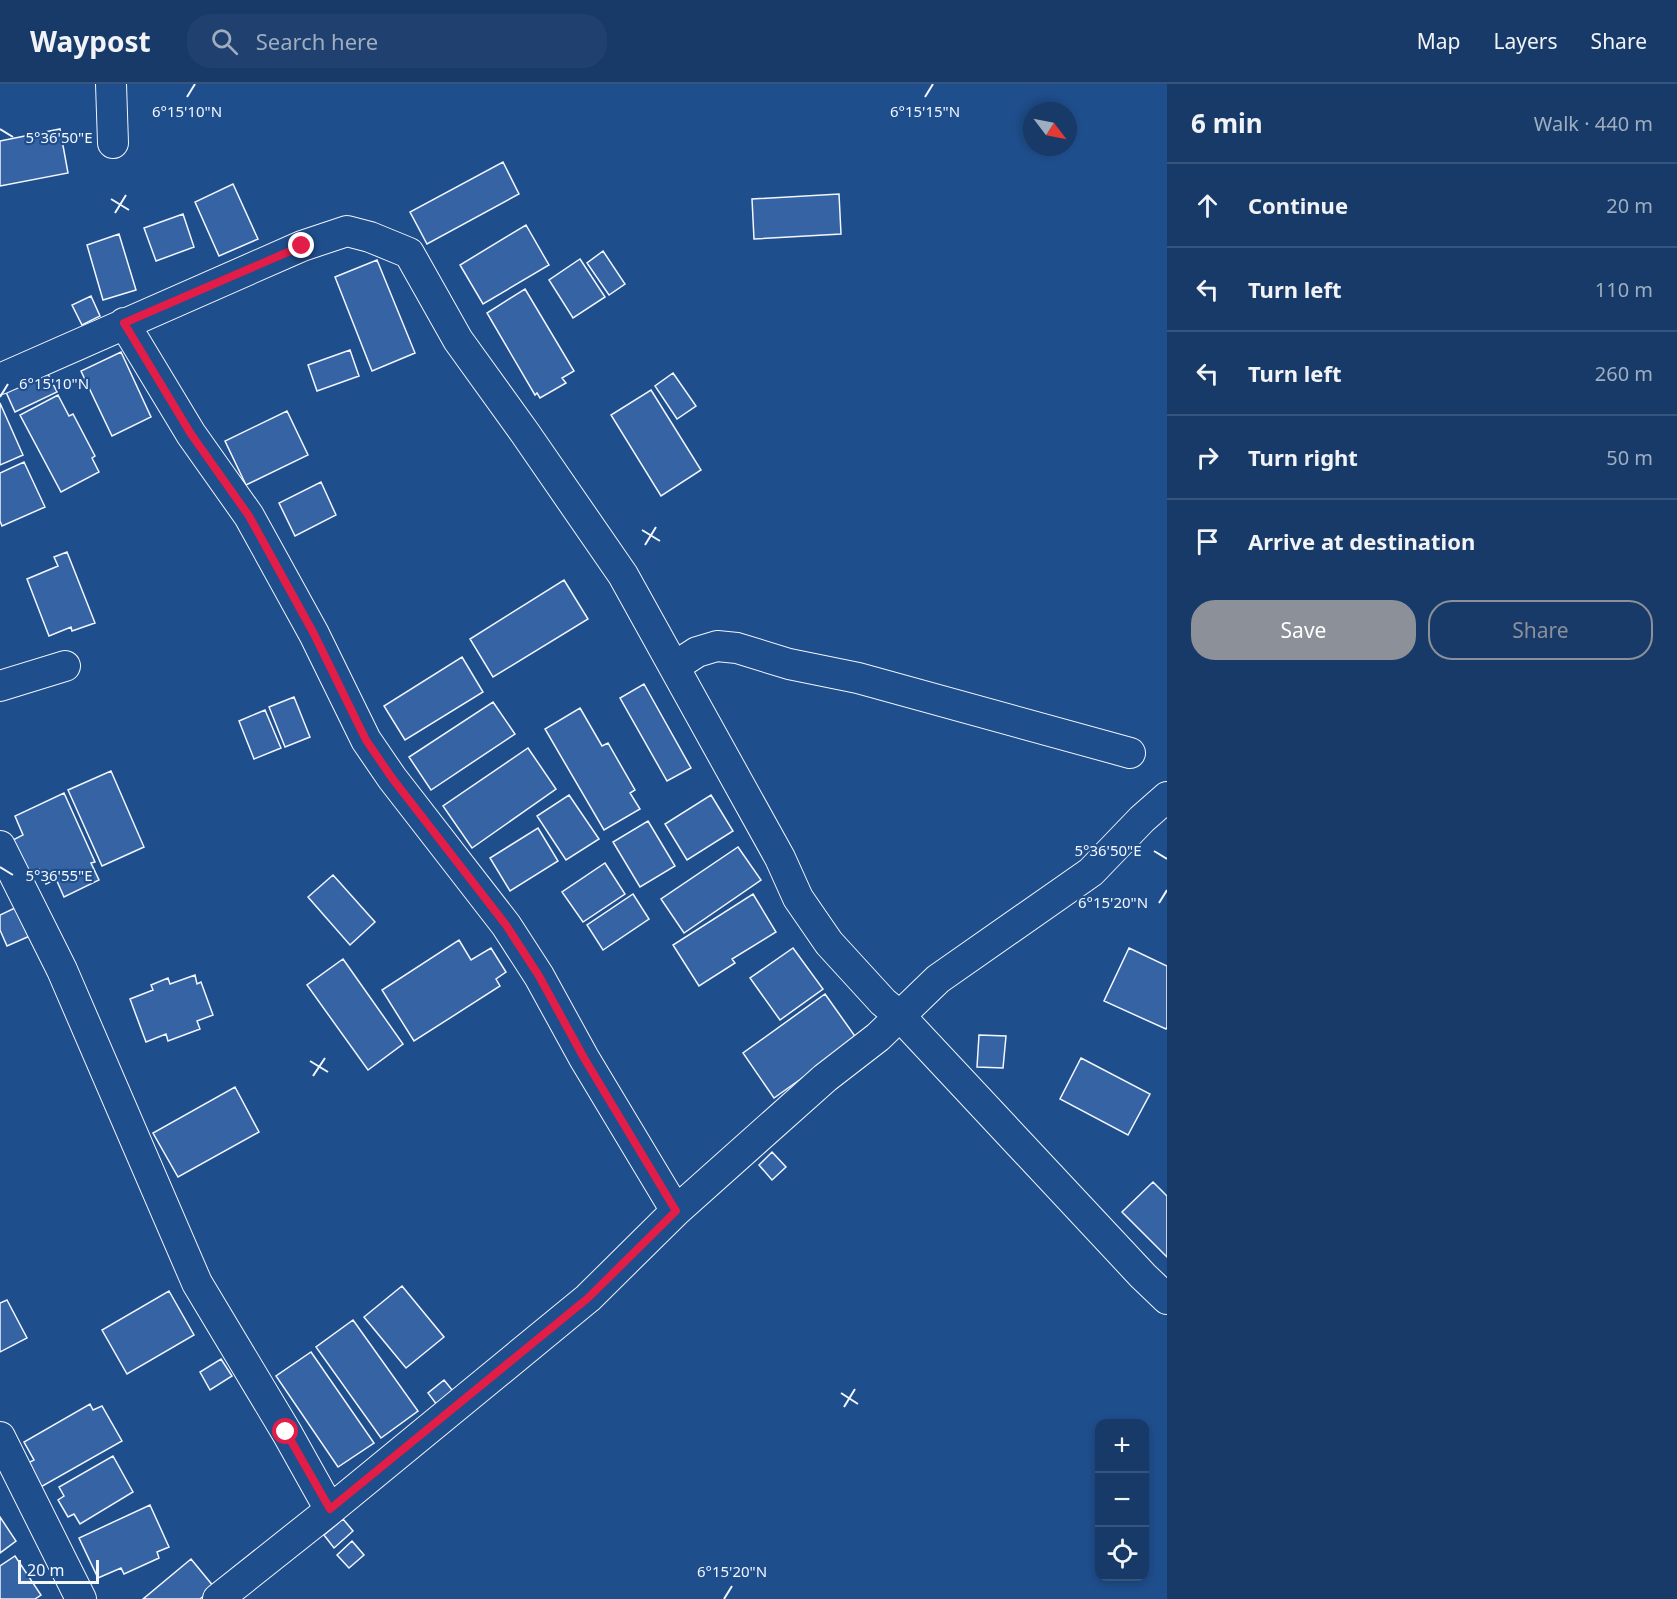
<!DOCTYPE html>
<meta charset="utf-8">
<style>
:root{--surface:#173a69;--page:#20416f;--text:#f1f3f6;--muted:#9eadc0;--line:#36547d;--accent:#8c9099}
body{margin:0;font-family:"Noto Sans",sans-serif;background:var(--page);color:var(--text)}
.controls{position:absolute;right:18px;bottom:18px;display:grid;overflow:hidden;border-radius:12px;box-shadow:0 3px 9px #0003}
.controls button{width:54px;height:54px;display:grid;place-items:center;padding:0;border:0;border-bottom:2px solid var(--line);background:var(--surface);color:var(--text);font:30px sans-serif}
.compass{position:absolute;left:1023px;top:18px;width:54px;height:54px;border-radius:50%;background:var(--surface);box-shadow:0 3px 9px #0003;rotate:122deg}
.scale{position:absolute;left:18px;bottom:15px;width:81px;box-sizing:border-box;padding-left:6px;border:3px solid #f2f6ff;border-top:0;font-size:16px;line-height:21px;white-space:nowrap;color:#f2f6ff;-webkit-text-stroke:4px #1f4e8c;paint-order:stroke}
.stop{position:absolute;width:18px;height:18px;margin:-14px;border:4px solid #e11d48;border-radius:50%;background:#fff}
.stop.end{background:#e11d48;border-color:#fff;box-shadow:0 2px 6px #0008}
.list{margin:0;padding:0;list-style:none}
h2{display:flex;justify-content:space-between;align-items:center;height:78px;margin:0;padding:0 24px;font-size:26px}
h2 small{font-size:20px;font-weight:400;color:var(--muted)}
.list li{display:grid;grid-template-columns:39px 1fr auto;gap:18px;align-items:center;box-sizing:border-box;height:84px;padding:0 24px;border-top:2px solid var(--line)}
.list b{display:block;font-size:22px;white-space:nowrap}
.list em{font-size:20px;font-style:normal;color:var(--muted)}
.actions{display:flex;gap:12px;padding:18px 24px}
.actions a{flex:1;padding:14px 0;border:2px solid var(--accent);border-radius:24px;text-align:center;font-size:21px;color:var(--accent)}
.actions .main{background:var(--accent);color:#fff}
.icon{flex:none;width:33px;height:33px;fill:none;stroke:currentColor;stroke-width:2;stroke-linecap:round;stroke-linejoin:round}
.map{position:relative;flex:none;width:1167px;height:1515px;overflow:hidden}
header{display:flex;align-items:center;gap:36px;box-sizing:border-box;height:84px;padding:0 30px;background:var(--surface);border-bottom:2px solid var(--line)}
header strong{font-size:28px}
nav{display:flex;gap:33px;margin-inline-start:auto;font-size:21px}
.search{width:420px;height:54px;background:var(--page);display:flex;align-items:center;gap:15px;box-sizing:border-box;padding:0 21px;border-radius:24px;color:var(--muted);font-size:22px}
main{display:flex}
aside{flex:1;background:var(--surface)}
.map>svg:first-child{display:block}
.building{fill:#3563a3;stroke:#f2f6ff;stroke-width:1.5}
.lines{fill:none;stroke-linecap:round;stroke-linejoin:round}
.minor-casing{stroke:#f2f6ff;stroke-width:32}
.minor{stroke:#1f4e8c;stroke-width:30}
.route{stroke:#e11d48;stroke-width:8}
.ticks{fill:none;stroke:#f2f6ff;stroke-width:2}
.ticks-label{font-size:15px;text-anchor:middle;fill:#f2f6ff;stroke:#1f4e8c;stroke-width:4.5;stroke-linejoin:round;paint-order:stroke}
</style>
<header>
<strong>Waypost</strong>
<div class="search"><svg class="icon" aria-label="search" viewBox="0 0 24 24"><circle cx="10" cy="10" r="6"/><path d="M15 15l6 6"/></svg>Search here</div>
<nav><a>Map</a><a>Layers</a><a>Share</a></nav>
</header>
<main>
<div class="map">
<svg width="1167" height="1515" viewBox="0 0 1167 1515">
<rect width="100%" height="100%" fill="#1f4e8c"/>
<!-- building -->
<path class="building" d="M 60,45 L 68,89 L 0,102 L 0,57 Z
M 503,78 L 519,110 L 427,160 L 410,128 Z
M 233,100 L 258,155 L 219,172 L 195,118 Z
M 839,110 L 841,150 L 754,155 L 752,115 Z
M 183,130 L 194,163 L 156,177 L 144,144 Z
M 526,141 L 549,181 L 483,220 L 460,181 Z
M 119,150 L 136,206 L 103,216 L 87,161 Z
M 603,167 L 625,200 L 609,211 L 587,179 Z
M 580,175 L 605,213 L 573,234 L 549,196 Z
M 377,176 L 415,269 L 372,287 L 335,193 Z
M 525,205 L 574,287 L 562,294 L 566,299 L 540,314 L 537,309 L 535,311 L 487,229 Z
M 91,212 L 100,232 L 82,241 L 72,221 Z
M 350,266 L 359,292 L 317,307 L 308,281 Z
M 121,268 L 151,333 L 112,352 L 81,287 Z
M 47,288 L 57,308 L 15,328 L 6,308 Z
M 673,289 L 696,322 L 677,335 L 655,302 Z
M 651,306 L 701,386 L 661,412 L 611,331 Z
M 58,311 L 69,332 L 73,330 L 95,372 L 92,374 L 99,388 L 61,408 L 20,331 Z
M 0,319 L 23,371 L 0,381 Z
M 287,327 L 308,371 L 246,401 L 225,357 Z
M 24,378 L 45,423 L 2,442 L 0,437 L 0,389 Z
M 321,398 L 336,431 L 295,452 L 279,419 Z
M 67,468 L 95,539 L 72,547 L 71,543 L 49,552 L 27,495 L 58,482 L 54,473 Z
M 564,496 L 588,535 L 493,593 L 470,555 Z
M 462,573 L 483,608 L 405,656 L 384,622 Z
M 644,600 L 691,684 L 667,697 L 620,614 Z
M 294,613 L 310,653 L 285,663 L 269,623 Z
M 493,618 L 515,650 L 431,706 L 409,673 Z
M 580,624 L 602,662 L 608,659 L 635,706 L 630,709 L 640,725 L 604,746 L 545,645 Z
M 265,626 L 281,664 L 254,675 L 239,637 Z
M 528,664 L 556,705 L 472,764 L 443,722 Z
M 111,687 L 144,763 L 102,782 L 68,706 Z
M 64,709 L 95,778 L 91,779 L 99,796 L 64,813 L 56,795 L 46,800 L 39,785 L 27,791 L 11,757 L 23,751 L 15,732 Z
M 569,711 L 599,755 L 566,776 L 537,732 Z
M 711,711 L 733,747 L 687,776 L 665,740 Z
M 648,737 L 675,782 L 640,803 L 613,758 Z
M 538,744 L 558,777 L 510,807 L 490,774 Z
M 738,763 L 761,796 L 684,849 L 661,815 Z
M 605,779 L 625,810 L 583,838 L 562,808 Z
M 333,791 L 375,838 L 350,861 L 308,813 Z
M 633,810 L 649,835 L 603,866 L 587,841 Z
M 753,810 L 776,848 L 732,875 L 735,879 L 699,902 L 673,861 Z
M 19,822 L 32,851 L 7,862 L 0,846 L 0,831 Z
M 459,856 L 471,876 L 491,864 L 506,888 L 496,895 L 500,902 L 414,957 L 382,906 Z
M 793,864 L 823,905 L 780,936 L 750,894 Z
M 1129,864 L 1167,882 L 1167,943 L 1166,945 L 1104,917 Z
M 343,875 L 403,960 L 368,986 L 307,901 Z
M 195,891 L 197,900 L 201,898 L 213,931 L 197,937 L 200,945 L 168,957 L 166,950 L 146,958 L 130,915 L 153,906 L 151,901 L 168,894 L 170,900 Z
M 825,910 L 857,955 L 774,1014 L 743,969 Z
M 979,951 L 1006,952 L 1003,984 L 977,983 Z
M 1081,974 L 1150,1010 L 1128,1051 L 1060,1015 Z
M 235,1003 L 259,1048 L 178,1093 L 153,1049 Z
M 772,1068 L 786,1083 L 772,1096 L 759,1081 Z
M 1153,1098 L 1167,1112 L 1167,1173 L 1122,1128 Z
M 402,1202 L 444,1253 L 406,1284 L 364,1233 Z
M 169,1207 L 194,1251 L 127,1290 L 102,1246 Z
M 7,1216 L 27,1254 L 0,1268 L 0,1219 Z
M 353,1236 L 418,1327 L 381,1354 L 316,1263 Z
M 311,1268 L 374,1359 L 338,1383 L 276,1292 Z
M 221,1275 L 232,1292 L 210,1306 L 200,1288 Z
M 444,1296 L 457,1312 L 440,1325 L 428,1309 Z
M 90,1320 L 93,1326 L 102,1322 L 122,1357 L 39,1404 L 26,1380 L 34,1376 L 24,1358 Z
M 113,1372 L 133,1408 L 80,1440 L 74,1430 L 68,1433 L 58,1416 L 64,1412 L 59,1403 Z
M 150,1421 L 169,1463 L 157,1468 L 159,1474 L 124,1490 L 121,1484 L 98,1494 L 79,1454 Z
M 0,1433 L 16,1457 L 0,1469 Z
M 343,1435 L 353,1447 L 334,1464 L 324,1451 Z
M 352,1457 L 364,1471 L 349,1484 L 337,1471 Z
M 15,1472 L 41,1511 L 35,1515 L 0,1515 L 0,1482 Z
M 191,1475 L 214,1503 L 200,1515 L 143,1515 Z"/>
<g class="lines">
<!-- minor casing -->
<g class="minor-casing">
<path id="minor" d="M 111,0 L 113,59
M 124,239 L 191,350 L 249,432 L 314,550 L 366,656 L 392,694 L 506,841 L 539,892 L 584,974 L 676,1127
M 0,295 L 302,162 L 347,147 L 370,153 L 409,169 L 458,256 L 525,349 L 623,491 L 780,774 L 798,814 L 829,859 L 883,918 L 900,932 L 1143,1192 L 1167,1215
M 674,583 L 697,568 L 717,562 L 737,564 L 789,580 L 858,594 L 1130,669
M 0,602 L 65,582
M 0,762 L 62,886 L 197,1199 L 287,1349 L 330,1426 L 218,1515
M 0,1353 L 81,1515
M 330,1426 L 588,1214 L 676,1127 L 825,994 L 878,953 L 938,895 L 1091,788 L 1142,735 L 1167,713"/>
</g>
<!-- minor -->
<use href="#minor" class="minor"/>
</g>
<g class="lines">
<!-- route -->
<path class="route" d="M 286,1348 L 330,1425 L 588,1214 L 676,1127 L 584,974 L 539,892 L 506,841 L 392,694 L 366,656 L 314,550 L 249,432 L 191,350 L 124,239 L 302,162"/>
</g>
<!-- ticks -->
<path class="ticks" d="M 187,13 L 195,0M 925,13 L 933,0M 0,45 L 13,53M 111,115 L 129,126M 115,129 L 126,111M 0,313 L 8,300M 642,446 L 660,457M 645,461 L 656,443M 1154,767 L 1167,775M 0,783 L 13,791M 1159,819 L 1167,806M 310,977 L 328,988M 313,992 L 325,974M 841,1309 L 858,1320M 844,1323 L 855,1305M 724,1515 L 732,1502"/>
<g class="ticks-label">
<text x="187" y="33">6°15'10"N</text>
<text x="925" y="33">6°15'15"N</text>
<text x="59" y="59">5°36'50"E</text>
<text x="54" y="305">6°15'10"N</text>
<text x="1108" y="772">5°36'50"E</text>
<text x="59" y="797">5°36'55"E</text>
<text x="1113" y="824">6°15'20"N</text>
<text x="732" y="1493">6°15'20"N</text>
</g>
</svg>
<div class="controls">
<button>+</button>
<button>−</button>
<button><svg class="icon" aria-label="locate" viewBox="0 0 24 24"><circle cx="12" cy="12" r="6"/><path d="M12 2v4M12 18v4M2 12h4M18 12h4"/></svg></button>
</div>
<svg class="compass" viewBox="-18 -18 36 36"><path d="M0-13l5 13h-10z" fill="#e53935"/><path d="M0 13l5-13h-10z" fill="#9eadc0"/></svg>
<div class="scale">20 m</div>
<div class="stop" style="left:286px;top:1348px"></div>
<div class="stop end" style="left:302px;top:162px"></div>
</div>
<aside>
<h2>6 min<small>Walk · 440 m</small></h2>
<ul class="list">
<li><svg class="icon" aria-label="ahead" viewBox="0 0 24 24"><path d="M12 20V5M6 11l6-6 6 6"/></svg><div><b>Continue</b></div><em>20 m</em></li>
<li><svg class="icon" aria-label="left" viewBox="0 0 24 24"><path d="M17 20v-9H6M10 6l-5 5 5 5"/></svg><div><b>Turn left</b></div><em>110 m</em></li>
<li><svg class="icon" aria-label="left" viewBox="0 0 24 24"><path d="M17 20v-9H6M10 6l-5 5 5 5"/></svg><div><b>Turn left</b></div><em>260 m</em></li>
<li><svg class="icon" aria-label="right" viewBox="0 0 24 24"><path d="M7 20v-9h11M14 6l5 5-5 5"/></svg><div><b>Turn right</b></div><em>50 m</em></li>
<li><svg class="icon" aria-label="arrive" viewBox="0 0 24 24"><path d="M6 21V4h12l-3 4 3 4H6"/></svg><div><b>Arrive at destination</b></div></li>
</ul>
<div class="actions"><a class="main">Save</a><a>Share</a></div>
</aside>
</main>
